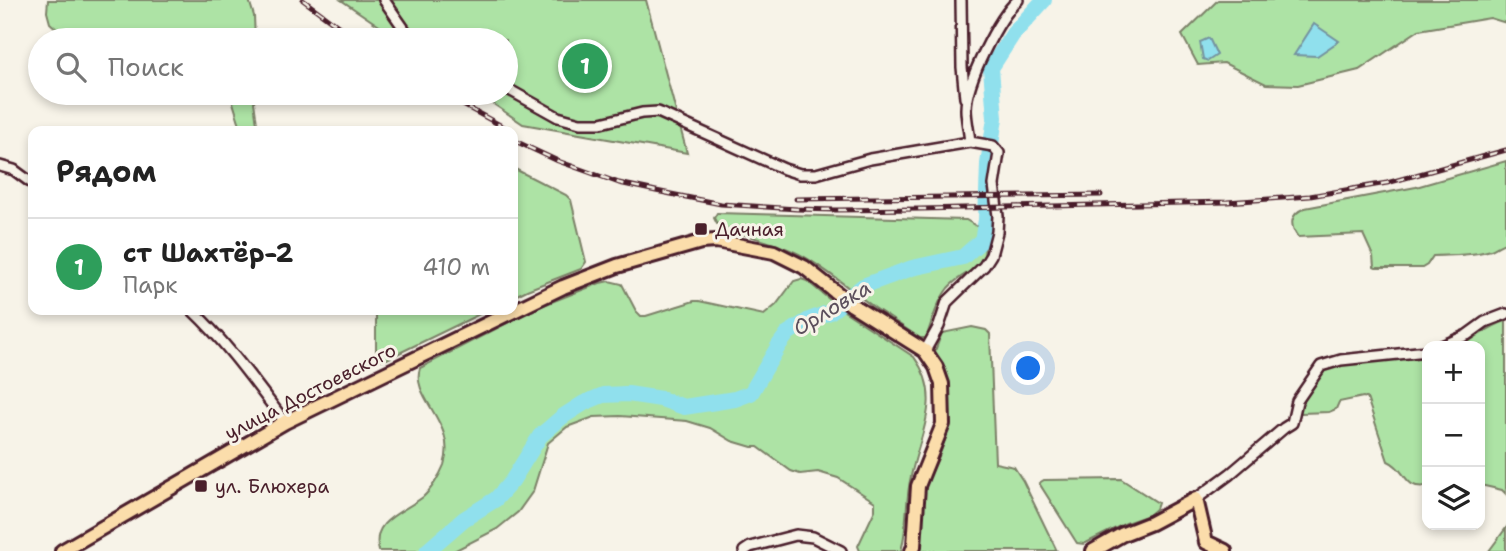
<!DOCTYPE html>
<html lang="ru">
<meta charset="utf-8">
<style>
:root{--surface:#fff;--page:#f6f6f6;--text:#222;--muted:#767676;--line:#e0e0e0;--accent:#4a1f2b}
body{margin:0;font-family:"Shantell Sans",sans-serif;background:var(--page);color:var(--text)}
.controls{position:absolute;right:21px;bottom:21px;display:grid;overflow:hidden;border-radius:14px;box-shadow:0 4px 10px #0003}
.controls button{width:63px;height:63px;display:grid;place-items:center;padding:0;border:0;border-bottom:2px solid var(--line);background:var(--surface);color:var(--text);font:35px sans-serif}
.you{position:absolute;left:1029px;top:369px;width:24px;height:24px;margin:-18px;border:5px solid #fff;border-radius:50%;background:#1a73e8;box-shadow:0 0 0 10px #1a73e833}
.badge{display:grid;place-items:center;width:46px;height:46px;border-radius:50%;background:var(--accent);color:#fff;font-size:23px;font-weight:700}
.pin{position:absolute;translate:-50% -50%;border:4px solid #fff;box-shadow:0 2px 7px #0006}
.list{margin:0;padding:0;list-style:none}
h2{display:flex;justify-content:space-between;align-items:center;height:91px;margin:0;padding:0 28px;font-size:30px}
h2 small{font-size:23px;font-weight:400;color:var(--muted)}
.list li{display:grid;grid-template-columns:46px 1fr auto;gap:21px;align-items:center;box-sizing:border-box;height:98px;padding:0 28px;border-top:2px solid var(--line)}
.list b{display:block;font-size:26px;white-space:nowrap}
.list p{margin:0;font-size:23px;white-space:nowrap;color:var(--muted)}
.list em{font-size:23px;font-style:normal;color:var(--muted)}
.icon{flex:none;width:38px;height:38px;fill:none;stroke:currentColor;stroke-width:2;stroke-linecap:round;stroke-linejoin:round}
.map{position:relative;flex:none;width:1506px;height:551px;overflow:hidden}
.search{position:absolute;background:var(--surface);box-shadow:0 4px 10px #0003;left:28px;top:28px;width:490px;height:77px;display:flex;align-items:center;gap:18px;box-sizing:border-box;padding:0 24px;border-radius:38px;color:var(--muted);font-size:26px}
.panel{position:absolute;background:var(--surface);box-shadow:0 4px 10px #0003;left:28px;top:126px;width:490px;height:189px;border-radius:14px}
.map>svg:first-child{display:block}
.green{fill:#ade3a5;stroke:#7c8168;stroke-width:2}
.water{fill:#90e0ed;stroke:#74939f;stroke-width:2}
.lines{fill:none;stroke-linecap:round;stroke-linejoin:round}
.river{stroke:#90e0ed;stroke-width:16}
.minor-casing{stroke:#4a1f2b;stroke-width:14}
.major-casing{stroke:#4a1f2b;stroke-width:18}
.minor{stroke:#f7f3e8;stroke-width:9}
.major{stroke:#fbddab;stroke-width:12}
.rail-casing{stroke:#4a1f2b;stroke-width:5}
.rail{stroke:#f7f3e8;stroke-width:2.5;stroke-dasharray:8;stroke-linecap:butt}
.poi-dot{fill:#4a1f2b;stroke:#f7f3e8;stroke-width:2.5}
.labels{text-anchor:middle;stroke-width:6;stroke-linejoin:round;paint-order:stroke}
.poi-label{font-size:19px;fill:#4a1f2b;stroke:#f7f3e8;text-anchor:start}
.street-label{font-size:19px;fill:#4a1f2b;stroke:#f7f3e8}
.water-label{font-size:21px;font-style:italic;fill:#5c4f5c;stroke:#f7f3e8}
</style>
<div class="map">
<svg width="1506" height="551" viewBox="0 0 1506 551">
<rect width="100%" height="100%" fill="#f7f3e8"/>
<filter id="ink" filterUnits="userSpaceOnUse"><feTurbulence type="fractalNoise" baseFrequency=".0143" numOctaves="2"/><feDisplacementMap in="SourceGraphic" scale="14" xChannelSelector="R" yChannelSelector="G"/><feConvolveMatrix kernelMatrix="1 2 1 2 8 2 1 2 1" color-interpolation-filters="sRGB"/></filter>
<g filter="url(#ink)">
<!-- green -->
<path class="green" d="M 48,0 L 249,0 L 254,16 L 255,40 L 103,40 L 58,30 L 50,23 L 47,12 Z
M 341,0 L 646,0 L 687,153 L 523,124 L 477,93 L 506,93 L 506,40 L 400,40 Z
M 1218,0 L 1506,0 L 1506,23 L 1490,18 L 1419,30 L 1359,70 L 1298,85 L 1266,84 L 1224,63 L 1198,65 L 1182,35 Z
M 230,93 L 256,93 L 254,102 L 258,131 L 242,131 Z
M 1506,161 L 1506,243 C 1500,244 1496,248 1491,250 C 1473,256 1451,255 1433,256 L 1427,265 L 1422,268 L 1376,268 L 1374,267 L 1373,256 L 1363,234 L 1298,237 C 1289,225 1290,214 1305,208 L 1416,187 Z
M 513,168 L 566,195 L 571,200 L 586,262 L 581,269 L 527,290 L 513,297 Z
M 717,213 L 966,220 L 981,229 C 995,272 967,266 948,288 C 937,302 932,321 926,338 L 920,338 C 905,328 890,318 875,308 C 850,290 826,268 799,254 C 773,240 743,237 717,224 L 714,218 Z
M 801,279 L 807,281 L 841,309 L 914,357 C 944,398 920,432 911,476 C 905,500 908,526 901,551 L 860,551 L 858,546 L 875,510 L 875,502 L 838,478 L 818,472 L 800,474 L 791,471 L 758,447 L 752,447 L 732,441 L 710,428 L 687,421 L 620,416 L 594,417 L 567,427 L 548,443 L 533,491 L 518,512 L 497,529 L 454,551 L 379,551 C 370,520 404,512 423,497 C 431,490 440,475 444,465 C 458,423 410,398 420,368 L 536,308 L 600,283 L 609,281 L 622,284 L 636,311 L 641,316 L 646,316 L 694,301 L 699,301 L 764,315 L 776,305 L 794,281 Z
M 376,310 L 488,310 L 387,359 L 379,360 L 376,353 Z
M 1506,321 L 1506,494 L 1502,490 L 1480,485 L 1480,346 L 1461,346 C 1476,338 1489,326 1506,321 Z
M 972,327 L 986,330 L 990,334 L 995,463 L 1014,467 L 1023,481 L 1057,551 L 918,551 C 921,530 921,507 926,486 C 929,474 937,463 941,451 C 954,419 951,382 935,351 L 942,333 Z
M 1427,357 L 1427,486 C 1403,490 1407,469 1388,461 L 1367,398 L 1363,397 L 1339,402 L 1336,409 L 1329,412 L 1301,413 L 1296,409 L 1320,371 L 1341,365 L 1360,362 Z
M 1121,479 L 1158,503 L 1156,509 L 1149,515 L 1126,523 L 1084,544 L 1077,543 L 1075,540 L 1039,483 L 1044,480 Z
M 1506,528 L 1506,551 L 1489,551 Z"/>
<!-- water -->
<path class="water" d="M 1314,24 L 1339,41 L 1317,56 L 1294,55 Z
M 1209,38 L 1217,55 L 1208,61 L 1203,59 L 1200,42 Z"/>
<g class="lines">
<!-- river -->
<path class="river" d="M 427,551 L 464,519 L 496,499 L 512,481 L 540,436 L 562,417 L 584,403 L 603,395 L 628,394 L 661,399 L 684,407 L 735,399 L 751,393 L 779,345 L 788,333 L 809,320 L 830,312 L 863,286 L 912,268 L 963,257 L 982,240 L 986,220 L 988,164 L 995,118 L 991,68 L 1013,34 L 1044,0"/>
<!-- minor casing -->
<g class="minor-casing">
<path id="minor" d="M 384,0 L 407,33 L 415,40
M 961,0 L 962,67 L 965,98
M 506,88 L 558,117 L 580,123 L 601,123 L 642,113 L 658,112 L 784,169 L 800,174 L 816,174 L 870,159 L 970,142
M 0,166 L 14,170 L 33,184
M 192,310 C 227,343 256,384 285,422
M 1442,346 L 1467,335 L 1485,322 L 1506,314
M 925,351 L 939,326 L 947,302 L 984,266 L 991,255 L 997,232 L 998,216 L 994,185 L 999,153 L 993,146 L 970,142 C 969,131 966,119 966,109 C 966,82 998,18 1018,0
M 1196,499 L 1230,474 L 1284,428 L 1292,423 L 1297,401 L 1321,366 L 1341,360 L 1427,351
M 744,551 L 750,547 L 796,535 L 813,537 L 841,551"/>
</g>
<!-- major casing -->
<g class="major-casing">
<path id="major" d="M 62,551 L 285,422 L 563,287 L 617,266 L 701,242 L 716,241 L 774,252 L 804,267 L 852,305 L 925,351 L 936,367 L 942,384 L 943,424 L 918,486 L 914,546 L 912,551
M 1093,551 L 1123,534 L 1151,523 L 1196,499 L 1206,542 L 1225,551"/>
</g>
<!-- minor -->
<use href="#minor" class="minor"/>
<!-- major -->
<use href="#major" class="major"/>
<!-- rail casing -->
<g class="rail-casing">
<path id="rail" d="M 303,0 L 357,40
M 441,93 L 511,131
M 513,140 L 558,161 L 619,183 L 656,191 L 721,204 L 797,209 L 836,210 L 921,209 L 1227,202 L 1310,196 L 1387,183 L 1506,150
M 796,199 L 1101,195"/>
</g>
<!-- rail -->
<use href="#rail" class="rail"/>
</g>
</g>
<!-- markers -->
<g class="poi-dot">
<rect x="694" y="222" width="14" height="14" rx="3.5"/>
<rect x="194" y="479" width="14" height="14" rx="3.5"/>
</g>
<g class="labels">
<!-- poi labels -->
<g class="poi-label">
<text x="715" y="236">Дачная</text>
<text x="215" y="493">ул. Блюхера</text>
</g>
<!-- street labels -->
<g class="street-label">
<text transform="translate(310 391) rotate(-27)" y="7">улица Достоевского</text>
</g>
<!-- water labels -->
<g class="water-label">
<text transform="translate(832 308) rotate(-31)" y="7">Орловка</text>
</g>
</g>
</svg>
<div class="controls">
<button>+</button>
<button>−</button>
<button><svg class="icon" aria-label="layers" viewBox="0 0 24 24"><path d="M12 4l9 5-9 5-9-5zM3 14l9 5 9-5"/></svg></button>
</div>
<div class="you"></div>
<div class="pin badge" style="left:585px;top:66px;background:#2e9e5b">1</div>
<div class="search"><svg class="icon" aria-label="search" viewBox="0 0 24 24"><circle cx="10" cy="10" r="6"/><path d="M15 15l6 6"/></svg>Поиск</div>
<section class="panel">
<h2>Рядом<small></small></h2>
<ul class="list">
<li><span class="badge" style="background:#2e9e5b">1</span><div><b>ст Шахтёр-2</b><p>Парк</p></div><em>410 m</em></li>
</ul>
</section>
</div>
